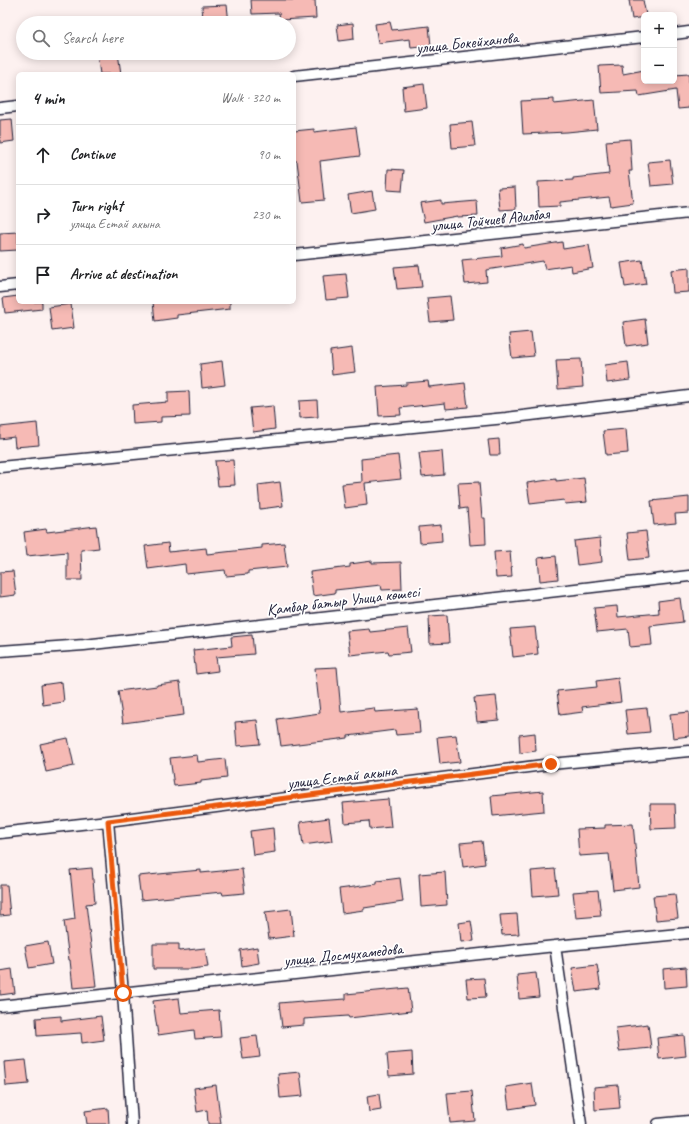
<!DOCTYPE html>
<meta charset="utf-8">
<style>
:root{--surface:#fff;--page:#f6f6f6;--text:#202124;--muted:#757577;--line:#e0e0e0}
body{margin:0;font-family:Caveat,sans-serif;background:var(--page);color:var(--text)}
.controls{position:absolute;right:12px;top:12px;display:grid;overflow:hidden;border-radius:6px;box-shadow:0 2px 10px #0003}
.controls button{width:36px;height:36px;display:grid;place-items:center;padding:0;border:0;border-bottom:1px solid var(--line);background:var(--surface);color:var(--text);font:20px sans-serif}
.stop{position:absolute;width:12px;height:12px;margin:-9px;border:3px solid #ea580c;border-radius:50%;background:#fff}
.stop.end{background:#ea580c;border-color:#fff;box-shadow:0 1px 4px #0008}
.list{margin:0;padding:0;list-style:none}
h2{display:flex;justify-content:space-between;align-items:center;height:52px;margin:0;padding:0 16px;font-size:17px}
h2 small{font-size:13px;font-weight:400;color:var(--muted)}
.list li{display:grid;grid-template-columns:26px 1fr auto;gap:12px;align-items:center;box-sizing:border-box;height:60px;padding:0 16px;border-top:1px solid var(--line)}
.list b{display:block;font-size:15px;white-space:nowrap}
.list p{margin:0;font-size:13px;white-space:nowrap;color:var(--muted)}
.list em{font-size:13px;font-style:normal;color:var(--muted)}
.icon{flex:none;width:22px;height:22px;fill:none;stroke:currentColor;stroke-width:2;stroke-linecap:round;stroke-linejoin:round}
.map{position:relative;flex:none;width:689px;height:1124px;overflow:hidden}
.search{position:absolute;background:var(--surface);box-shadow:0 2px 10px #0003;left:16px;top:16px;width:280px;height:44px;display:flex;align-items:center;gap:10px;box-sizing:border-box;padding:0 14px;border-radius:22px;color:var(--muted);font-size:15px}
.panel{position:absolute;background:var(--surface);box-shadow:0 2px 10px #0003;left:16px;top:72px;width:280px;height:232px;border-radius:6px}
.map>svg:first-child{display:block}
.building{fill:#f6bab5;stroke:#22223b}
.lines{fill:none;stroke-linecap:round;stroke-linejoin:round}
.street-casing{stroke:#22223b;stroke-width:13}
.street{stroke:#fff;stroke-width:10}
.route{stroke:#ea580c;stroke-width:5}
.labels{text-anchor:middle;stroke-width:3.5;stroke-linejoin:round;paint-order:stroke}
.street-label{font-size:16px;fill:#22223b;stroke:#fff}
</style>
<div class="map">
<svg width="689" height="1124" viewBox="0 0 689 1124">
<rect width="100%" height="100%" fill="#fdf1f0"/>
<filter id="ink" filterUnits="userSpaceOnUse"><feTurbulence type="fractalNoise" baseFrequency=".025" numOctaves="2"/><feDisplacementMap in="SourceGraphic" scale="8" xChannelSelector="R" yChannelSelector="G"/><feConvolveMatrix kernelMatrix="1 2 1 2 8 2 1 2 1" color-interpolation-filters="sRGB"/></filter>
<g filter="url(#ink)">
<!-- building -->
<path class="building" d="M 251,0 L 315,0 L 316,18 L 280,20 L 279,13 L 252,14 Z
M 629,0 L 643,0 L 646,15 L 644,15 L 644,17 L 632,19 Z
M 227,5 L 229,23 L 203,23 L 202,6 Z
M 390,22 L 392,30 L 429,26 L 431,46 L 411,48 L 410,39 L 378,43 L 375,24 Z
M 353,23 L 354,39 L 339,41 L 337,25 Z
M 97,53 L 118,53 L 121,74 L 100,74 Z
M 622,65 L 623,74 L 644,70 L 644,81 L 675,81 L 674,75 L 689,74 L 689,108 L 678,109 L 676,90 L 639,96 L 638,91 L 601,93 L 599,66 Z
M 424,84 L 427,108 L 404,111 L 402,87 Z
M 554,99 L 554,104 L 594,100 L 597,129 L 567,132 L 523,134 L 521,101 Z
M 12,119 L 14,141 L 0,143 L 0,120 Z
M 472,122 L 475,146 L 452,148 L 450,124 Z
M 356,127 L 360,156 L 320,161 L 324,200 L 302,202 L 297,161 L 294,161 L 294,131 L 314,129 L 314,132 Z
M 630,139 L 632,171 L 629,171 L 633,203 L 611,206 L 609,197 L 560,202 L 560,206 L 539,207 L 538,182 L 573,180 L 573,178 L 609,174 L 606,141 Z
M 670,160 L 673,184 L 651,186 L 648,162 Z
M 388,169 L 404,170 L 402,191 L 387,190 Z
M 515,187 L 516,209 L 500,210 L 498,188 Z
M 372,191 L 375,209 L 351,213 L 348,195 Z
M 441,200 L 441,204 L 477,201 L 478,216 L 457,217 L 457,216 L 424,222 L 420,203 Z
M 18,232 L 18,250 L 0,251 L 0,233 Z
M 562,242 L 563,249 L 589,245 L 593,268 L 572,272 L 571,265 L 545,269 L 543,261 L 486,270 L 487,282 L 465,284 L 462,260 L 502,256 L 501,248 L 523,244 L 524,248 Z
M 642,260 L 646,284 L 625,287 L 621,263 Z
M 419,265 L 422,287 L 397,289 L 394,267 Z
M 689,268 L 689,292 L 673,293 L 671,270 Z
M 346,274 L 349,298 L 326,300 L 323,276 Z
M 18,296 L 18,302 L 42,302 L 42,309 L 5,313 L 3,298 Z
M 450,296 L 453,320 L 430,322 L 427,298 Z
M 153,302 L 230,302 L 230,309 L 177,315 L 177,318 L 155,321 Z
M 71,304 L 74,328 L 52,331 L 49,307 Z
M 645,319 L 648,343 L 626,346 L 623,322 Z
M 531,332 L 534,356 L 512,358 L 509,334 Z
M 352,348 L 355,372 L 332,375 L 330,351 Z
M 581,359 L 583,387 L 558,389 L 556,360 Z
M 222,361 L 225,385 L 202,388 L 200,364 Z
M 628,362 L 630,380 L 607,383 L 605,365 Z
M 428,381 L 429,387 L 465,383 L 468,407 L 446,409 L 445,403 L 400,408 L 401,415 L 379,416 L 377,387 L 406,385 L 406,383 Z
M 189,391 L 190,416 L 161,417 L 161,422 L 133,424 L 132,405 L 168,402 L 168,392 Z
M 317,400 L 318,417 L 300,418 L 299,401 Z
M 273,406 L 275,429 L 253,432 L 250,408 Z
M 37,423 L 39,445 L 15,447 L 14,437 L 0,439 L 0,427 Z
M 626,429 L 628,453 L 606,455 L 603,431 Z
M 499,439 L 500,455 L 490,455 L 488,440 Z
M 442,451 L 444,475 L 422,477 L 419,453 Z
M 398,455 L 401,479 L 365,483 L 367,505 L 345,508 L 342,484 L 362,482 L 361,459 Z
M 233,460 L 235,485 L 218,486 L 215,461 Z
M 584,478 L 587,502 L 565,504 L 564,500 L 530,504 L 527,483 L 556,479 L 556,481 Z
M 280,482 L 283,506 L 260,509 L 258,485 Z
M 479,482 L 482,518 L 485,518 L 486,544 L 470,545 L 467,508 L 460,509 L 458,483 Z
M 689,497 L 689,513 L 675,514 L 676,523 L 654,525 L 651,501 Z
M 441,525 L 442,541 L 420,543 L 419,527 Z
M 96,526 L 99,548 L 81,550 L 82,580 L 67,580 L 67,552 L 27,556 L 24,532 L 46,529 L 47,532 Z
M 646,531 L 649,558 L 630,560 L 627,533 Z
M 600,538 L 602,562 L 577,565 L 574,541 Z
M 168,543 L 169,552 L 206,548 L 207,554 L 262,548 L 262,545 L 284,543 L 287,567 L 248,571 L 248,574 L 226,576 L 225,570 L 186,574 L 185,564 L 148,569 L 145,546 Z
M 510,551 L 512,577 L 496,578 L 494,552 Z
M 556,556 L 558,579 L 540,581 L 538,558 Z
M 372,561 L 372,563 L 401,562 L 402,589 L 382,590 L 381,585 L 335,590 L 335,593 L 313,596 L 310,572 L 350,567 L 350,564 Z
M 13,571 L 16,595 L 0,597 L 0,572 Z
M 680,598 L 683,622 L 650,626 L 652,645 L 630,647 L 628,629 L 597,632 L 594,608 L 617,606 L 618,617 L 659,613 L 658,601 Z
M 447,615 L 449,643 L 430,644 L 429,616 Z
M 535,627 L 538,654 L 513,657 L 510,629 Z
M 408,628 L 411,652 L 389,654 L 388,651 L 350,655 L 347,631 L 369,629 L 370,632 Z
M 252,635 L 254,654 L 216,657 L 218,671 L 196,674 L 193,650 L 232,646 L 231,637 Z
M 337,667 L 341,712 L 374,708 L 375,712 L 418,709 L 420,733 L 396,735 L 395,730 L 348,736 L 348,738 L 281,746 L 277,719 L 320,713 L 315,668 Z
M 618,678 L 621,702 L 582,707 L 583,712 L 560,715 L 557,691 L 597,687 L 596,681 Z
M 62,682 L 64,702 L 43,705 L 41,685 Z
M 180,682 L 184,715 L 123,723 L 118,691 L 157,686 L 157,685 Z
M 496,696 L 499,720 L 477,722 L 474,698 Z
M 647,708 L 650,732 L 628,734 L 625,710 Z
M 689,712 L 689,736 L 673,738 L 670,714 Z
M 257,720 L 260,744 L 237,746 L 235,722 Z
M 535,733 L 536,751 L 520,753 L 519,735 Z
M 456,735 L 460,762 L 440,764 L 437,737 Z
M 68,738 L 74,766 L 46,772 L 40,744 Z
M 197,755 L 198,762 L 225,759 L 227,778 L 201,781 L 201,783 L 174,786 L 170,758 Z
M 543,791 L 544,811 L 493,816 L 491,796 Z
M 388,799 L 391,827 L 370,829 L 369,821 L 345,823 L 343,803 Z
M 650,804 L 675,804 L 676,828 L 651,829 Z
M 329,818 L 332,841 L 303,845 L 300,822 Z
M 633,824 L 639,887 L 613,890 L 609,854 L 579,856 L 577,829 L 605,828 L 605,825 Z
M 273,828 L 275,852 L 253,855 L 250,831 Z
M 482,841 L 485,864 L 463,867 L 460,843 Z
M 92,868 L 95,903 L 86,904 L 96,986 L 73,988 L 70,960 L 69,960 L 64,921 L 75,919 L 70,870 Z
M 242,869 L 245,893 L 223,895 L 222,892 L 141,900 L 138,876 L 201,870 L 201,873 Z
M 555,869 L 558,894 L 533,896 L 531,871 Z
M 445,872 L 447,905 L 421,907 L 419,874 Z
M 400,878 L 403,902 L 364,908 L 364,910 L 342,913 L 339,889 L 377,884 L 377,881 Z
M 0,885 L 7,885 L 10,915 L 0,916 Z
M 598,890 L 601,916 L 576,918 L 573,892 Z
M 675,894 L 678,918 L 656,920 L 653,896 Z
M 291,909 L 294,936 L 269,939 L 265,912 Z
M 517,914 L 519,934 L 502,935 L 500,915 Z
M 471,921 L 474,941 L 461,942 L 459,923 Z
M 48,942 L 52,964 L 29,968 L 25,946 Z
M 153,944 L 179,944 L 179,951 L 205,948 L 208,967 L 191,969 L 153,969 Z
M 257,947 L 259,963 L 242,966 L 240,950 Z
M 597,965 L 601,989 L 576,992 L 572,968 Z
M 686,967 L 687,986 L 664,988 L 663,969 Z
M 12,969 L 15,993 L 0,995 L 0,971 Z
M 536,973 L 539,997 L 519,999 L 517,975 Z
M 484,978 L 486,997 L 468,998 L 466,979 Z
M 408,988 L 411,1011 L 349,1018 L 348,1016 L 304,1019 L 304,1025 L 282,1027 L 279,1003 L 302,1001 L 302,1002 L 346,999 L 346,994 Z
M 179,998 L 181,1013 L 219,1010 L 221,1037 L 195,1039 L 194,1030 L 158,1035 L 153,1001 Z
M 61,1016 L 61,1021 L 101,1016 L 104,1040 L 82,1043 L 81,1033 L 37,1036 L 36,1018 Z
M 648,1024 L 651,1048 L 619,1051 L 616,1028 Z
M 684,1035 L 686,1056 L 659,1059 L 657,1038 Z
M 257,1036 L 260,1057 L 243,1059 L 240,1038 Z
M 412,1052 L 413,1074 L 389,1076 L 387,1054 Z
M 26,1060 L 29,1084 L 6,1086 L 4,1062 Z
M 300,1072 L 303,1096 L 280,1098 L 278,1074 Z
M 532,1083 L 535,1105 L 509,1109 L 506,1087 Z
M 216,1085 L 221,1124 L 208,1124 L 207,1110 L 197,1112 L 194,1088 Z
M 618,1085 L 620,1108 L 595,1110 L 594,1087 Z
M 472,1091 L 475,1121 L 450,1123 L 447,1093 Z
M 379,1094 L 381,1110 L 369,1112 L 367,1096 Z
M 108,1108 L 109,1124 L 87,1124 L 85,1111 Z"/>
<g class="lines">
<!-- street casing -->
<g class="street-casing">
<path id="street" d="M 674,34 L 689,32
M 294,76 L 644,37
M 0,108 L 18,106
M 294,255 L 689,213
M 0,287 L 18,285
M 0,467 L 506,418 L 689,396
M 0,651 L 84,645 L 689,576
M 108,821 L 123,993 L 132,1124
M 0,833 L 108,821 L 551,764 L 689,751
M 555,946 L 581,1124
M 0,1006 L 555,946 L 689,933
M 658,1124 L 689,1121"/>
</g>
<!-- street -->
<use href="#street" class="street"/>
</g>
</g>
<g class="lines" filter="url(#ink)">
<!-- route -->
<path class="route" d="M 123,993 L 108,821 L 551,764"/>
</g>
<g class="labels">
<!-- street labels -->
<g class="street-label">
<text transform="translate(467 42) rotate(-6)" y="6">улица Бокейханова</text>
<text transform="translate(490 219) rotate(-6)" y="6">улица Тойчиев Адилбая</text>
<text transform="translate(343 600) rotate(-7)" y="6">Қамбар батыр Улица көшесі</text>
<text transform="translate(342 776) rotate(-7)" y="6">улица Естай акына</text>
<text transform="translate(343 954) rotate(-6)" y="6">улица Досмухамедова</text>
</g>
</g>
</svg>
<div class="controls">
<button>+</button>
<button>−</button>
</div>
<div class="stop" style="left:123px;top:993px"></div>
<div class="stop end" style="left:551px;top:764px"></div>
<div class="search"><svg class="icon" aria-label="search" viewBox="0 0 24 24"><circle cx="10" cy="10" r="6"/><path d="M15 15l6 6"/></svg>Search here</div>
<section class="panel">
<h2>4 min<small>Walk · 320 m</small></h2>
<ul class="list">
<li><svg class="icon" aria-label="ahead" viewBox="0 0 24 24"><path d="M12 20V5M6 11l6-6 6 6"/></svg><div><b>Continue</b></div><em>90 m</em></li>
<li><svg class="icon" aria-label="right" viewBox="0 0 24 24"><path d="M7 20v-9h11M14 6l5 5-5 5"/></svg><div><b>Turn right</b><p>улица Естай акына</p></div><em>230 m</em></li>
<li><svg class="icon" aria-label="arrive" viewBox="0 0 24 24"><path d="M6 21V4h12l-3 4 3 4H6"/></svg><div><b>Arrive at destination</b></div></li>
</ul>
</section>
</div>
